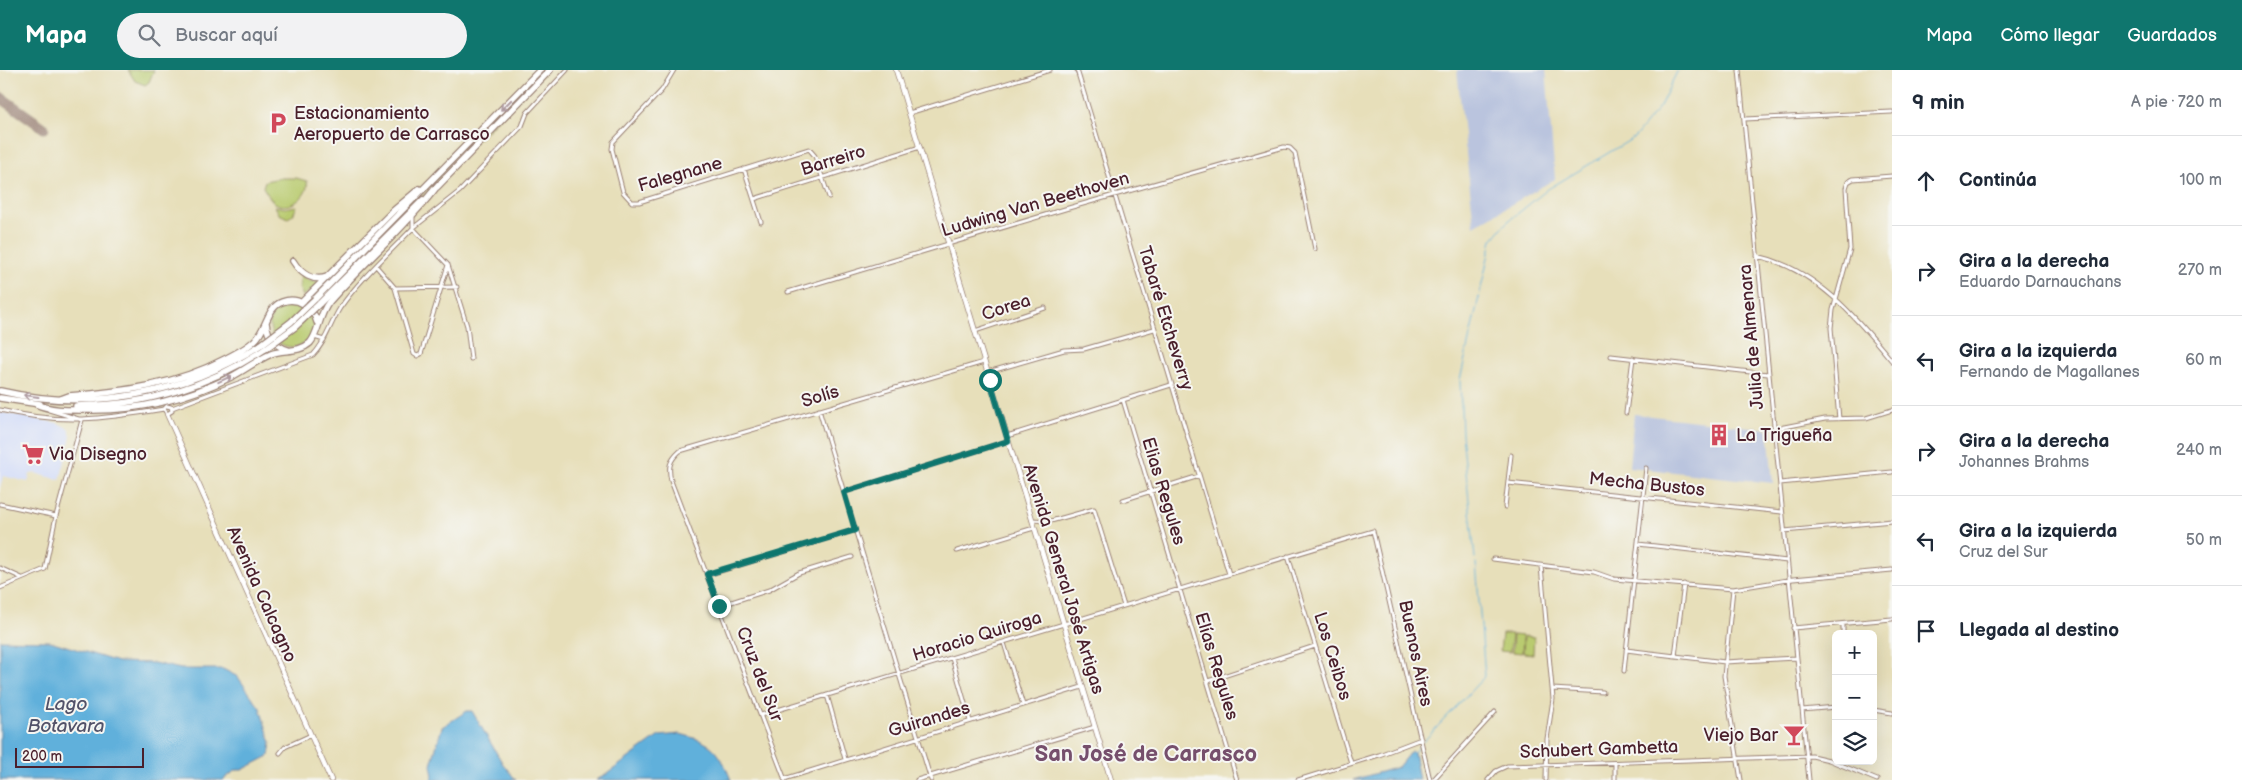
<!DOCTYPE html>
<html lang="es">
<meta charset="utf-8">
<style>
:root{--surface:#fff;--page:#f2f2f3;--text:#1f2937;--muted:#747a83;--line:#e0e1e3;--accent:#0f766e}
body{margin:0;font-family:"Balsamiq Sans",sans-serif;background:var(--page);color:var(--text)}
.controls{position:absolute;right:15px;bottom:15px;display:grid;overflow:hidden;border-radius:8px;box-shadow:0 5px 20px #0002}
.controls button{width:45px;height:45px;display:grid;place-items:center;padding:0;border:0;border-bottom:1px solid var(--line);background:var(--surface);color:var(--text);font:25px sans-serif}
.scale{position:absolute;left:15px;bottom:12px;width:129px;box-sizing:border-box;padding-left:5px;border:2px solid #4a1f2b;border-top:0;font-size:14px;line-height:18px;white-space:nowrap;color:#4a1f2b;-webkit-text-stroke:4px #f6f6f2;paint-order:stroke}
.stop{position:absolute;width:15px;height:15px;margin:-11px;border:4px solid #0f766e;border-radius:50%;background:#fff}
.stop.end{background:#0f766e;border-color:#fff;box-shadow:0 1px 5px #0008}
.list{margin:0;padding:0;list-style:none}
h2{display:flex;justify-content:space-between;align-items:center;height:65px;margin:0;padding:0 20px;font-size:21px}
h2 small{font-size:16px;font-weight:400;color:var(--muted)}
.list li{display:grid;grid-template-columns:32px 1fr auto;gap:15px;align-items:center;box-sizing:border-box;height:90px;padding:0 20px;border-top:1px solid var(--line)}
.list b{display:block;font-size:19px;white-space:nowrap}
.list p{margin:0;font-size:16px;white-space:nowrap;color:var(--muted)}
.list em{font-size:16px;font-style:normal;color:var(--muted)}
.icon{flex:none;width:28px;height:28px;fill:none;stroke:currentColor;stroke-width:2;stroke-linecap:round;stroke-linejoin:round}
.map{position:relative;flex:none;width:1892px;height:710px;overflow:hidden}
header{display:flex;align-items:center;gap:30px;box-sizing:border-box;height:70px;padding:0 25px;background:var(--accent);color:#fff}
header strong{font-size:24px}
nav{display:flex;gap:28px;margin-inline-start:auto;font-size:18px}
.search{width:350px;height:45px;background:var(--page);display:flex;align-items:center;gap:12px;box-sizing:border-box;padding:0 18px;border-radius:28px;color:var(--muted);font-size:19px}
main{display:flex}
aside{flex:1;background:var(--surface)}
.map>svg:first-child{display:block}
.built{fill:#d0daf9}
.industrial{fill:#bac4de}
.green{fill:#b9cb6f;stroke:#82754d}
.water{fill:#60b0db;stroke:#556883}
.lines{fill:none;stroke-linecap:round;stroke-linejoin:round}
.stream{stroke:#60b0db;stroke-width:1}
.taxiway{stroke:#987f72;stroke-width:11}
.minor-casing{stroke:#987f72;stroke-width:5}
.tertiary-casing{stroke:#987f72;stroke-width:6}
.trunk-casing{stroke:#987f72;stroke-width:8}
.minor{stroke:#fff;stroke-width:3}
.tertiary{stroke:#fff;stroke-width:4.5}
.trunk{stroke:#fff;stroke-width:5.5}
.trunk-bridge-casing{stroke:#987f72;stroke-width:8;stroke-linecap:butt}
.trunk-bridge{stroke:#fff;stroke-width:5.5}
.oneway{stroke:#ae9aa0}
.route{stroke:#0f766e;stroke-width:6}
.labels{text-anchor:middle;stroke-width:4;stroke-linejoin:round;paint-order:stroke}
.poi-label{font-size:18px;fill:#4a1f2b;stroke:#f6f6f2;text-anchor:start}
.street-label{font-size:18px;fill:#4a1f2b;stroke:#f6f6f2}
.water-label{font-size:19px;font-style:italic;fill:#525269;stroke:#f6f6f2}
.district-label{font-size:22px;font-weight:bold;fill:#764f6c;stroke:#f6f6f2}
</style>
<header>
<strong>Mapa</strong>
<div class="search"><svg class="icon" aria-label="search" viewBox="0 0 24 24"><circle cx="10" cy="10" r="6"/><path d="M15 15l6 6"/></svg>Buscar aquí</div>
<nav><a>Mapa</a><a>Cómo llegar</a><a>Guardados</a></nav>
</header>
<main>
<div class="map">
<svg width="1892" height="710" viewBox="0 0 1892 710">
<rect width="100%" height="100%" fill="#f6f6f2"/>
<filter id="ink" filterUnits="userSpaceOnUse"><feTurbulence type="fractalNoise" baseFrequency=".02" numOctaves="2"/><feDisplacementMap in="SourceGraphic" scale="10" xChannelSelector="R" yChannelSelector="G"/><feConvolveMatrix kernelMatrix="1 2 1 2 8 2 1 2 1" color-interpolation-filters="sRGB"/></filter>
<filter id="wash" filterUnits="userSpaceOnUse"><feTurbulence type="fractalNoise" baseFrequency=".0096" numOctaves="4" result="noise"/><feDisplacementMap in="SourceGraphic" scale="20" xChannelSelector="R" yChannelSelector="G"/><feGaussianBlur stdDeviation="1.12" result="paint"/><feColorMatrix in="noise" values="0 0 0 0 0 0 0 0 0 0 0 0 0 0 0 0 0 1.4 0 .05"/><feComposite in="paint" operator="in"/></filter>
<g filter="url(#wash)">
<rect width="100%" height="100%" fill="#e7dfba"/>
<!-- built -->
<path class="built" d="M 0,342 L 58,353 L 69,359 L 71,366 L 60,410 L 35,403 L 30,404 L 28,412 L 3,406 L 0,418 Z"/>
<!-- industrial -->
<path class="industrial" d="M 1457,0 L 1546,0 L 1555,109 L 1474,156 Z
M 1634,344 L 1768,359 L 1773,413 L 1629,397 Z"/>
<!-- green -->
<path class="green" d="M 128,0 L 154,0 L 149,12 L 145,15 L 135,11 Z
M 545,0 L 547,0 L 407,141 Z
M 280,108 L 296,108 L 307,111 C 310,126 289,142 275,133 C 270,129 266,122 263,117 L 265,111 Z
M 275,136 L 285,138 L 297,136 L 293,145 L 288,148 L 279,144 Z
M 301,205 L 310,211 L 321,213 L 303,226 L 299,218 Z
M270 255a22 22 0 1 1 44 0a22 22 0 1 1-44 0Z
M 1502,564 L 1512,564 L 1510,582 L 1500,581 Z
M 1513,565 L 1523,566 L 1522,583 L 1512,582 Z
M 1524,566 L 1534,567 L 1533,584 L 1523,583 Z"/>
<!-- water -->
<path class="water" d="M 0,570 L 50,571 L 118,592 L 154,593 L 181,599 L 223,599 L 238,607 L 260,638 L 271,673 L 269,686 L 242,700 L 236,700 L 223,710 L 0,710 Z
M 467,641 L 472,641 L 503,694 L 516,710 L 431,710 L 433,706 L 431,695 L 442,657 Z
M 680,664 C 712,672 719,679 731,710 L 596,710 L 604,706 L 659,666 Z
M 1411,681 L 1414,682 L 1419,710 L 1353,710 L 1398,697 Z"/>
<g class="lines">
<!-- stream -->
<path class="stream" d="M 1475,488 L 1462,364 L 1460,310 L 1492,170 L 1506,153 L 1548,119 L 1635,67 L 1660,36 L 1678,0
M 1423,672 L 1485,606 L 1476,493
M 1414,682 L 1420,675"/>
<!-- taxiway -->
<path class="taxiway" d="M 0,27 L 44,58"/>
</g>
</g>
<g filter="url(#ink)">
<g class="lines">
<!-- minor casing -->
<g class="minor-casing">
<path id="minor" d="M 674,0 L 662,20 L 613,72 L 612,79 L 623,122 L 632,132 L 639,132 L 809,79 L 815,86 L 829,127
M 1077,0 L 1229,504
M 1739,0 L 1809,710
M 909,43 L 1050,0
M 1745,49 L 1892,42
M 744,99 L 761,152
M 754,129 L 920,77
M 1757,186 C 1815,198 1856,247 1892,291
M 376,196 L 395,218 L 457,217
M 395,218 L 414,284 L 417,286 L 421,284 L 448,195
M 788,222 L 1065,139 L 1284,77 L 1290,78 L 1295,83 L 1315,179
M 975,261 L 1045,238
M 314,267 L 324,270
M 1611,286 L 1768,304
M 471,289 L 467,256 L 448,195 L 413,158 L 460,121 L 522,56 L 527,43 L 567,0
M 988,302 L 1064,280 L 1084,279 L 1154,259
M 1123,330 L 1237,710
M 172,338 L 313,285 C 326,272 330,254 340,238 C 360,209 388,184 413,158 L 413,147
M 0,340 C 62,355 103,349 164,339 L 167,336 L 171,337 L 172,341 L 167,344 L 164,339
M 819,340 L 931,710
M 1626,343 L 1633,288
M 1839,349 L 1831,258 L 1833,240 L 1850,179 L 1846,118 L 1848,112 L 1853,109 L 1892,106
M 1774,359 L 1825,349 L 1866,348 L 1892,340
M 1007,366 L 1171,315
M 1508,413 L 1782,442
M 1780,413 L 1892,402
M 844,422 L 1008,371
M 1123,430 L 1199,406
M 0,434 L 56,446
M 1505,437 L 1511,385
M 1032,450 L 1051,451 L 1094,439 L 1124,536
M 1784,461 L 1892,451
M 1638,474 L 1787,491
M 957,481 L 1034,458
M 1288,486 L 1351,693
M 1493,489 L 1594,502 L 1614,509 L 1733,519 L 1793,509 L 1892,500
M 1541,496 L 1553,629 L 1547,669 L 1546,710
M 0,498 L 22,508
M 707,505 L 855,460
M 0,518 L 45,499 L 56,446 L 82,350 L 49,340
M 1733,519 L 1724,606 L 1741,710
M 719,536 L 769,520 L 799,503 L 852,487
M 1843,554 L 1843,564
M 1793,558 L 1892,549
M 1004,573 L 1023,635
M 1626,580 L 1725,592 L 1796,588
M 1675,586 L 1684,514
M 952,588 L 970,651
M 1624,601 L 1646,398
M 1208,611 L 1315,576
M 1552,619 L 1603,622
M 827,625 L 845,689
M 1802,640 L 1836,637
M 1873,640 L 1892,643
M 761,645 L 1373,461 L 1430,710
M 280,683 L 285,677 L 311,665
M 784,709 L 1082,617
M 785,710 L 671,411 C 668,397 669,391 680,381 L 984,292
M 917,710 L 1095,657
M 1298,710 L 1379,685 L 1421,669
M 1433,710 L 1495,642
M 1488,710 L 1496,701 L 1507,696 L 1812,686 L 1829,690 L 1877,710
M 1615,710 L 1615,693"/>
</g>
<!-- tertiary casing -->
<g class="tertiary-casing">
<path id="tertiary" d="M 896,0 L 1111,710
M 167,344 L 331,710"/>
</g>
<!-- trunk casing -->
<g class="trunk-casing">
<path id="trunk" d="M 437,117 L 550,0
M 293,191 C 301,204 313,212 327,207
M 315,229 L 540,0
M 302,232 L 393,141 L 419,119
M 319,234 L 423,130
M 266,253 C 268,267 273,275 288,280
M 0,321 C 91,342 184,325 262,274
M 0,328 L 40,334
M 61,329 L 69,326 C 123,322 176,315 225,289 C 234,284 246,279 254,271 C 267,260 266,238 282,232 C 298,226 313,237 317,252
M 36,334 C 52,341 71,340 88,340 C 138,341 186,329 231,307 C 245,300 257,290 271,284 C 283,279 299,283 310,273 C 319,263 318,246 329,232 C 364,192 405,158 438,115
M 76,336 C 144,336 209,316 265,279"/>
</g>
<!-- minor -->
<use href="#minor" class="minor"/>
<!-- tertiary -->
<use href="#tertiary" class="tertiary"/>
<!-- trunk -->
<use href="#trunk" class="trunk"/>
<!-- trunk-bridge casing -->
<g class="trunk-bridge-casing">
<path id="trunk-bridge" d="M 262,274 L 291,252 L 315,229
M 265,279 L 295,257 L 319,234"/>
</g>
<!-- trunk-bridge -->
<use href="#trunk-bridge" class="trunk-bridge"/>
</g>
<!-- one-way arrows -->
<defs><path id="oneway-shaft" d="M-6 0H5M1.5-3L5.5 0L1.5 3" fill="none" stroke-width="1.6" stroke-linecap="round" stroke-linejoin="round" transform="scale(1.25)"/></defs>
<g class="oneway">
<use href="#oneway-shaft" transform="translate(506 35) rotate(135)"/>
<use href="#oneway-shaft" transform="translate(225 309) rotate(-25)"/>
<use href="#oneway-shaft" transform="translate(31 326) rotate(-172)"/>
</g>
</g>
<g class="lines" filter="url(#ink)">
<!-- route -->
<path class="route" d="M 719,536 L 707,504 L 855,460 L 844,422 L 1008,371 L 990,310"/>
</g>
<!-- icons -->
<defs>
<g id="parking-bare" transform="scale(1.725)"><path d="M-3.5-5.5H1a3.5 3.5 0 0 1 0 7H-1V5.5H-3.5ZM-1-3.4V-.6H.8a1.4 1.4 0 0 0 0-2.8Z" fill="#d1495b" stroke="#f6f6f2" stroke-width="2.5" paint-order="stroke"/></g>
<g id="building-bare" transform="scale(1.725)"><path d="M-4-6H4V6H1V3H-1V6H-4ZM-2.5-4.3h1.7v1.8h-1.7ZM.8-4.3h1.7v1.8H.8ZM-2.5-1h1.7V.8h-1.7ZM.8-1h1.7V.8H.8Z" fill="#d1495b" stroke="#f6f6f2" stroke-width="2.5" paint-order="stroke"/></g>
<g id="supermarket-bare" transform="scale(1.725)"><path d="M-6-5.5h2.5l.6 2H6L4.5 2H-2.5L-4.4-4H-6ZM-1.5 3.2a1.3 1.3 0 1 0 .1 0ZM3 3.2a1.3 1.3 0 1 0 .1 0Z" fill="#d1495b" stroke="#f6f6f2" stroke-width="2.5" paint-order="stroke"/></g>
<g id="bar-bare" transform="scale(1.725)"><path d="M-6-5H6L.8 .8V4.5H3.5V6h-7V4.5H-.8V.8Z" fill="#d1495b" stroke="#f6f6f2" stroke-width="2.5" paint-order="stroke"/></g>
</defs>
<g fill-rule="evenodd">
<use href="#parking-bare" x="278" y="53"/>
<use href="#building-bare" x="1719" y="365"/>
<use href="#supermarket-bare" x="33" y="384"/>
<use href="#bar-bare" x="1794" y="665"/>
</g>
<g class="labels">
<!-- poi labels -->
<g class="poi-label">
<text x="294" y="49">Estacionamiento<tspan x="294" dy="21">Aeropuerto de Carrasco</tspan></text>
<text x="1736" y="371">La Trigueña</text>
<text x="49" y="390">Via Disegno</text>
<text x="1778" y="671" text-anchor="end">Viejo Bar</text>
</g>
<!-- street labels -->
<g class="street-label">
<text transform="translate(833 90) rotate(-17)" y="6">Barreiro</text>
<text transform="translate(680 104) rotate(-16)" y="6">Falegnane</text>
<text transform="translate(1035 134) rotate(-16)" y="6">Ludwing Van Beethoven</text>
<text transform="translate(1006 237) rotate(-18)" y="6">Corea</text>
<text transform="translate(1166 248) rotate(73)" y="6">Tabaré Etcheverry</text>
<text transform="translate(1751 267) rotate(-95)" y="6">Julia de Almenara</text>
<text transform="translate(820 326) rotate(-17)" y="6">Solís</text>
<text transform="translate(1647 414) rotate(6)" y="6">Mecha Bustos</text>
<text transform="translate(1164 421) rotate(73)" y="6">Elias Regules</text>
<text transform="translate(1064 509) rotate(73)" y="6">Avenida General José Artigas</text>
<text transform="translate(262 524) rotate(66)" y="6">Avenida Calcagno</text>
<text transform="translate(977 566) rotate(-17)" y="6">Horacio Quiroga</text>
<text transform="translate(1416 583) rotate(78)" y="6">Buenos Aires</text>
<text transform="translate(1333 586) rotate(73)" y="6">Los Ceibos</text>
<text transform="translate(1217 596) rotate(73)" y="6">Elías Regules</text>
<text transform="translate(760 604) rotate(69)" y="6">Cruz del Sur</text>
<text transform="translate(929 649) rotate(-17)" y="6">Guirandes</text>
<text transform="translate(1599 679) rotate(-2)" y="6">Schubert Gambetta</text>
</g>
<!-- water labels -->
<g class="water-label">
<text x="66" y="640">Lago<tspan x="66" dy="22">Botavara</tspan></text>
</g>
<!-- district labels -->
<g class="district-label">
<text x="1146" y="691">San José de Carrasco</text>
</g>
</g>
</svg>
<div class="controls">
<button>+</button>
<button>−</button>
<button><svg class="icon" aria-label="layers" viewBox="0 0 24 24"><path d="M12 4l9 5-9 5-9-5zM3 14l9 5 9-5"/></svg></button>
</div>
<div class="scale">200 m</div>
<div class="stop" style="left:990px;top:310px"></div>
<div class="stop end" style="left:719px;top:536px"></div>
</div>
<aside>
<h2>9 min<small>A pie · 720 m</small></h2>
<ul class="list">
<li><svg class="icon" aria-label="ahead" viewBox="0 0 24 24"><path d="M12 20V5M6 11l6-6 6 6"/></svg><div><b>Continúa</b></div><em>100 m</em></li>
<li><svg class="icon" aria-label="right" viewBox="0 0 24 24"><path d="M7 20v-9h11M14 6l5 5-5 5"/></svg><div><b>Gira a la derecha</b><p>Eduardo Darnauchans</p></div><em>270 m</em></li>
<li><svg class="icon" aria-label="left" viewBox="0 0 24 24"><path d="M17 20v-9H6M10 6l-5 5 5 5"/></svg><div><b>Gira a la izquierda</b><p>Fernando de Magallanes</p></div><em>60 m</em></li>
<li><svg class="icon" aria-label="right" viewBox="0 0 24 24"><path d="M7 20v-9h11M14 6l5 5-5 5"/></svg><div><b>Gira a la derecha</b><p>Johannes Brahms</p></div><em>240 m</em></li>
<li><svg class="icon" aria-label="left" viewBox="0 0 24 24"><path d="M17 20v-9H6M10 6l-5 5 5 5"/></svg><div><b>Gira a la izquierda</b><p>Cruz del Sur</p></div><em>50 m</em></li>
<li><svg class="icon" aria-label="arrive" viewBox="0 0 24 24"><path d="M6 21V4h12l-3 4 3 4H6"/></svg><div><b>Llegada al destino</b></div></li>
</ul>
</aside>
</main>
